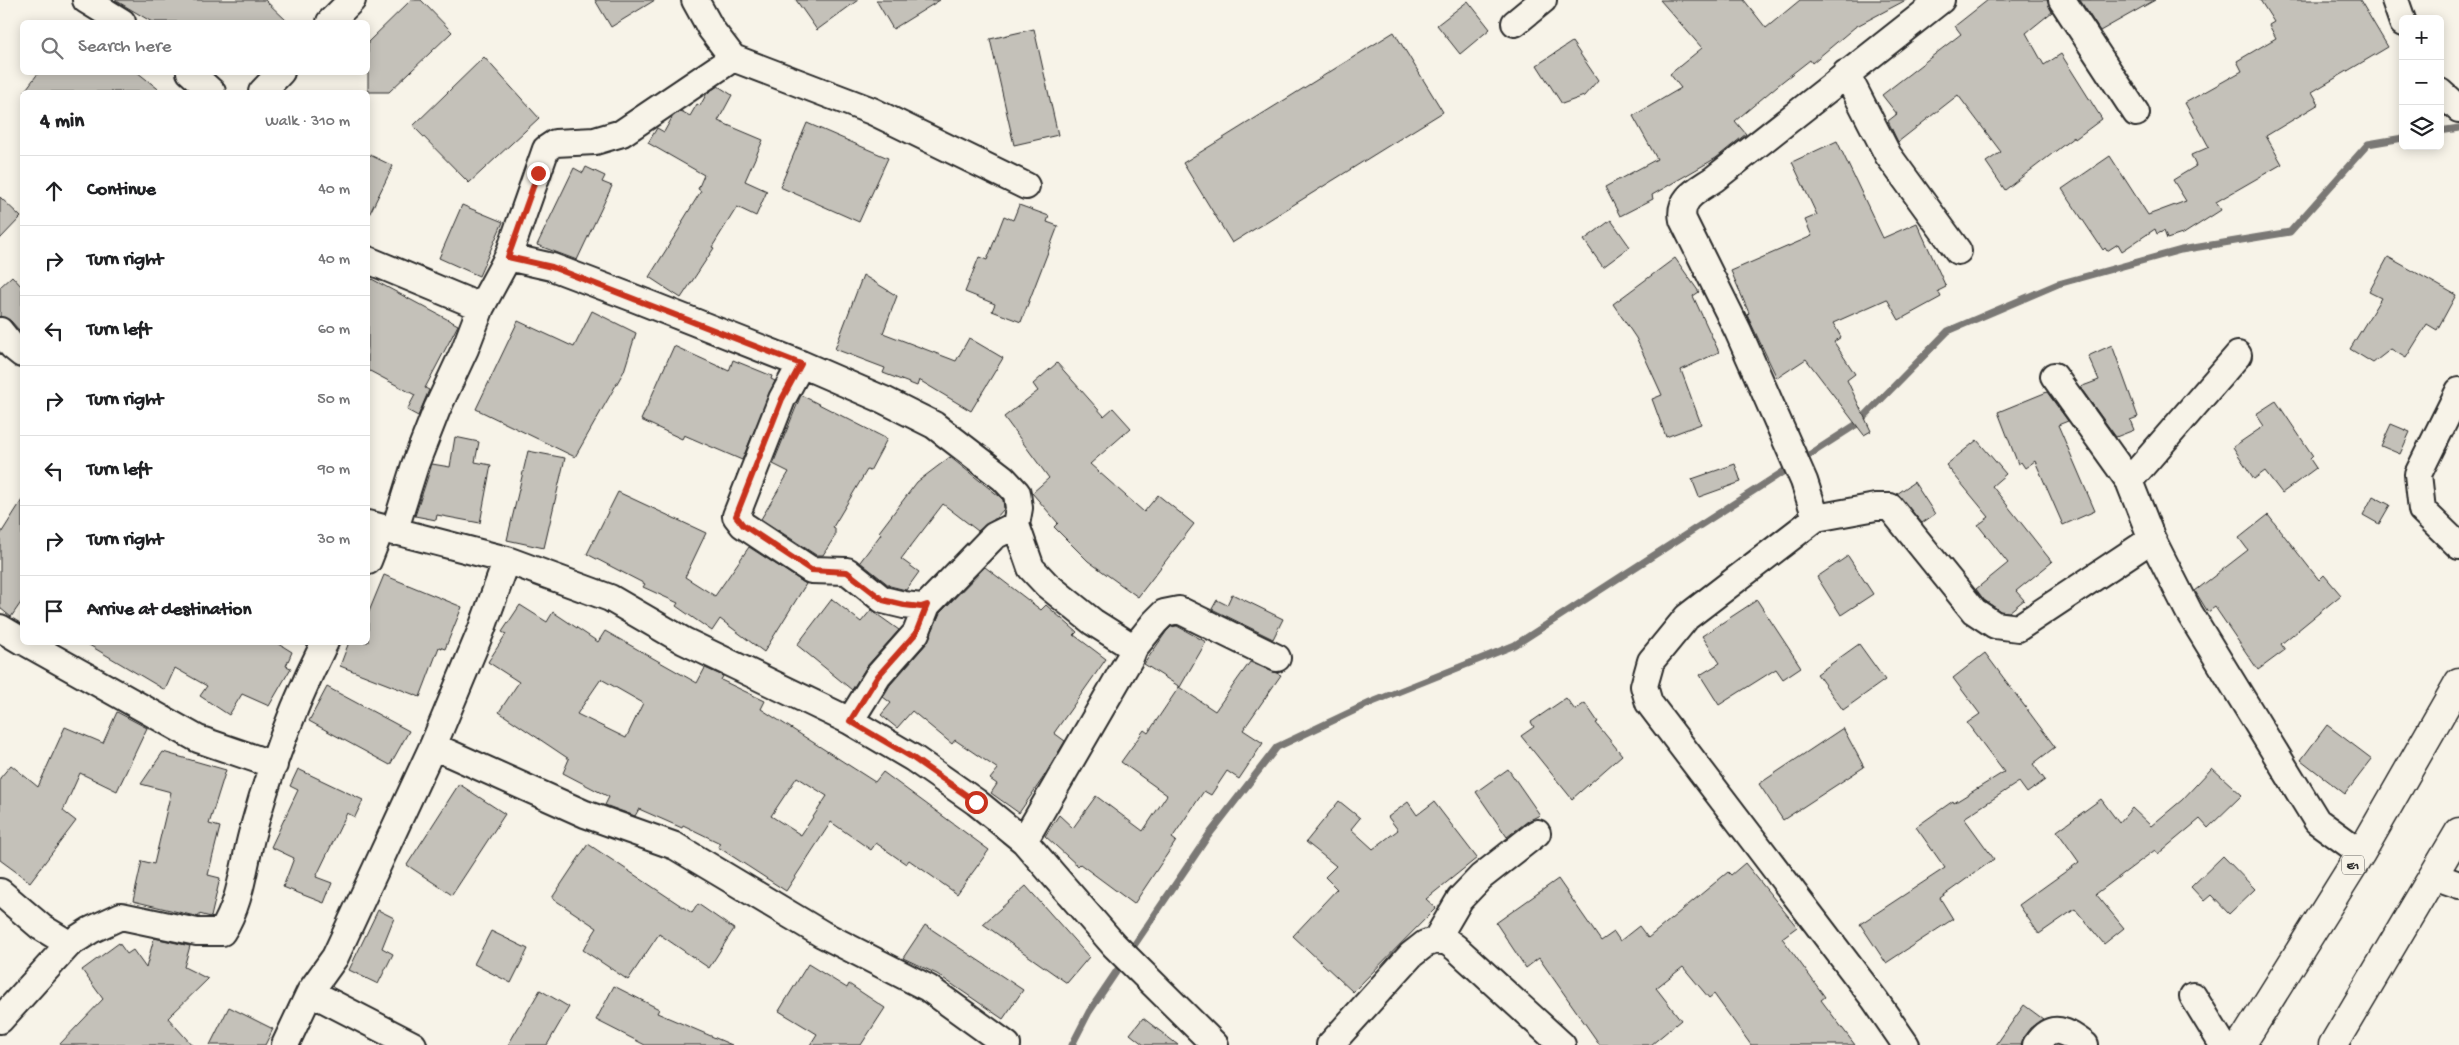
<!DOCTYPE html>
<meta charset="utf-8">
<style>
:root{--surface:#fff;--page:#f2f2f2;--text:#202124;--muted:#757577;--line:#e0e0e0}
body{margin:0;font-family:"Gochi Hand",sans-serif;background:var(--page);color:var(--text)}
.controls{position:absolute;right:15px;top:15px;display:grid;overflow:hidden;border-radius:8px;box-shadow:0 2px 12px #0003}
.controls button{width:45px;height:45px;display:grid;place-items:center;padding:0;border:0;border-bottom:1px solid var(--line);background:var(--surface);color:var(--text);font:25px sans-serif}
.stop{position:absolute;width:15px;height:15px;margin:-11px;border:4px solid #c8321e;border-radius:50%;background:#fff}
.stop.end{background:#c8321e;border-color:#fff;box-shadow:0 1px 5px #0008}
.list{margin:0;padding:0;list-style:none}
h2{display:flex;justify-content:space-between;align-items:center;height:65px;margin:0;padding:0 20px;font-size:21px}
h2 small{font-size:16px;font-weight:400;color:var(--muted)}
.list li{display:grid;grid-template-columns:32px 1fr auto;gap:15px;align-items:center;box-sizing:border-box;height:70px;padding:0 20px;border-top:1px solid var(--line)}
.list b{display:block;font-size:19px;white-space:nowrap}
.list em{font-size:16px;font-style:normal;color:var(--muted)}
.icon{flex:none;width:28px;height:28px;fill:none;stroke:currentColor;stroke-width:2;stroke-linecap:round;stroke-linejoin:round}
.map{position:relative;flex:none;width:2459px;height:1045px;overflow:hidden}
.search{position:absolute;background:var(--surface);box-shadow:0 2px 12px #0003;left:20px;top:20px;width:350px;height:55px;display:flex;align-items:center;gap:12px;box-sizing:border-box;padding:0 18px;border-radius:8px;color:var(--muted);font-size:19px}
.panel{position:absolute;background:var(--surface);box-shadow:0 2px 12px #0003;left:20px;top:90px;width:350px;height:555px;border-radius:8px}
.map>svg:first-child{display:block}
.lines{fill:none;stroke-linecap:round;stroke-linejoin:round}
.stream{stroke:#7a7874;stroke-width:7}
.building{fill:#c4c1b9;stroke:#2b2b2b;fill-rule:evenodd}
.minor-casing{stroke:#2b2b2b;stroke-width:30}
.highway-casing{stroke:#2b2b2b;stroke-width:31}
.minor{stroke:#f7f3e8;stroke-width:26}
.highway{stroke:#f7f3e8;stroke-width:28}
.route{stroke:#c8321e;stroke-width:6}
.labels{text-anchor:middle;stroke-width:4.5;stroke-linejoin:round;paint-order:stroke}
.shield{fill:#f7f3e8;stroke:#686764;stroke-width:1}
.shield-label{font-size:12px;font-weight:bold;fill:#2b2b2b}
</style>
<div class="map">
<svg width="2459" height="1045" viewBox="0 0 2459 1045">
<rect width="100%" height="100%" fill="#f7f3e8"/>
<filter id="ink" filterUnits="userSpaceOnUse"><feTurbulence type="fractalNoise" baseFrequency=".02" numOctaves="2"/><feDisplacementMap in="SourceGraphic" scale="10" xChannelSelector="R" yChannelSelector="G"/><feConvolveMatrix kernelMatrix="1 2 1 2 8 2 1 2 1" color-interpolation-filters="sRGB"/></filter>
<g filter="url(#ink)">
<g class="lines">
<!-- stream -->
<path class="stream" d="M 2440,131 L 2459,128
M 1072,1045 L 1089,1012 L 1208,836 L 1277,747 L 1370,703 L 1515,645 L 1857,424 L 1948,331 L 2058,284 L 2181,250 L 2290,232 L 2368,144 L 2403,138"/>
</g>
<!-- building -->
<path class="building" d="M 115,0 L 265,0 L 288,22 L 152,22 Z
M 411,0 L 421,0 L 452,32 L 389,92 L 368,92 L 368,42 Z
M 595,0 L 655,0 L 611,27 Z
M 796,0 L 858,0 L 817,30 Z
M 876,0 L 940,0 L 893,29 Z
M 1660,0 L 1744,0 L 1766,28 L 1800,0 L 1906,0 L 1855,27 L 1812,63 L 1810,60 L 1783,81 L 1735,121 L 1746,134 L 1716,158 L 1652,195 L 1653,199 L 1620,216 L 1605,187 L 1657,159 L 1633,116 L 1681,88 L 1670,74 L 1702,48 Z
M 1988,0 L 2047,0 L 2052,12 L 2026,33 L 2044,65 L 2061,54 L 2102,119 L 2075,139 L 2074,137 L 2005,190 L 1986,162 L 2001,152 L 1958,95 L 1898,142 L 1888,121 L 1897,114 L 1882,95 L 1961,34 L 1955,26 Z
M 2080,0 L 2155,0 L 2100,31 Z
M 2260,0 L 2360,0 L 2388,47 L 2312,92 L 2319,104 L 2266,136 L 2282,164 L 2216,202 L 2221,210 L 2185,233 L 2167,239 L 2164,231 L 2157,234 L 2155,229 L 2122,251 L 2118,244 L 2107,251 L 2105,248 L 2103,250 L 2062,189 L 2110,156 L 2148,215 L 2186,201 L 2173,180 L 2196,166 L 2191,155 L 2209,147 L 2185,103 L 2242,71 L 2237,61 L 2276,38 L 2269,25 L 2274,22 Z
M 1468,1 L 1490,29 L 1460,54 L 1437,25 Z
M 1034,29 L 1058,135 L 1014,145 L 990,39 Z
M 1394,32 L 1443,112 L 1232,243 L 1183,163 Z
M 1572,42 L 1598,80 L 1584,96 L 1562,104 L 1537,65 Z
M 484,57 L 539,118 L 469,183 L 413,126 Z
M 39,72 L 137,72 L 162,92 L 24,92 Z
M 718,86 L 732,95 L 718,121 L 763,140 L 745,181 L 767,191 L 756,216 L 737,207 L 712,247 L 714,248 L 681,298 L 649,277 L 683,223 L 682,222 L 701,191 L 698,189 L 704,175 L 648,143 L 657,128 L 664,132 L 673,116 L 681,111 L 690,116 L 697,104 L 700,106 L 707,93 Z
M 807,123 L 888,158 L 859,222 L 780,187 Z
M 1837,141 L 1883,238 L 1917,223 L 1946,287 L 1938,291 L 1941,297 L 1899,320 L 1887,299 L 1833,323 L 1841,337 L 1834,342 L 1855,374 L 1847,380 L 1871,431 L 1864,435 L 1806,359 L 1777,378 L 1747,315 L 1749,313 L 1731,271 L 1812,236 L 1805,220 L 1817,215 L 1792,162 Z
M 368,154 L 393,166 L 368,217 Z
M 586,167 L 605,176 L 602,182 L 612,186 L 577,260 L 537,245 L 574,168 L 583,173 Z
M 0,197 L 21,217 L 0,239 Z
M 462,205 L 503,222 L 479,276 L 439,258 Z
M 1019,205 L 1049,216 L 1047,222 L 1058,226 L 1021,322 L 992,311 L 995,304 L 965,292 L 979,257 L 987,260 L 1004,216 L 1013,220 Z
M 1611,220 L 1630,247 L 1603,267 L 1584,240 Z
M 2388,257 L 2456,295 L 2437,330 L 2427,324 L 2406,358 L 2391,349 L 2373,363 L 2350,349 L 2381,298 L 2369,292 Z
M 1675,258 L 1699,292 L 1693,296 L 1719,352 L 1681,370 L 1701,424 L 1666,437 L 1652,399 L 1662,395 L 1636,338 L 1613,304 Z
M 863,275 L 897,296 L 883,333 L 956,361 L 969,338 L 1003,358 L 971,411 L 919,380 L 917,386 L 883,373 L 885,368 L 835,349 Z
M 12,276 L 22,287 L 22,326 L 19,330 L 11,321 L 0,316 L 0,287 Z
M 368,277 L 458,325 L 425,388 L 429,390 L 418,416 L 407,410 L 415,395 L 368,370 Z
M 592,311 L 636,333 L 624,371 L 575,457 L 476,409 L 518,321 L 574,347 Z
M 2112,345 L 2138,417 L 2130,420 L 2134,430 L 2116,437 L 2080,387 L 2099,380 L 2088,356 Z
M 674,346 L 729,371 L 733,360 L 772,376 L 771,379 L 775,381 L 742,460 L 684,435 L 682,439 L 641,420 Z
M 1057,363 L 1104,416 L 1113,408 L 1131,428 L 1090,464 L 1144,512 L 1158,495 L 1194,524 L 1138,597 L 1088,561 L 1054,527 L 1058,523 L 1032,493 L 1049,478 L 1004,417 L 1038,391 L 1033,384 Z
M 2047,392 L 2068,421 L 2058,425 L 2095,511 L 2063,525 L 2035,461 L 2025,468 L 2021,462 L 2018,464 L 1998,412 Z
M 801,395 L 887,439 L 870,471 L 867,470 L 833,527 L 835,528 L 835,536 L 823,555 L 816,555 L 761,519 L 789,472 L 773,464 Z
M 2276,401 L 2313,456 L 2310,459 L 2316,468 L 2282,493 L 2265,471 L 2254,479 L 2233,447 L 2264,426 L 2256,414 Z
M 2391,424 L 2410,432 L 2400,454 L 2381,446 Z
M 455,437 L 479,442 L 475,462 L 491,465 L 480,523 L 437,515 L 436,520 L 415,516 L 432,464 L 450,467 Z
M 1977,440 L 2006,474 L 1992,486 L 2052,562 L 2016,591 L 2024,600 L 2009,612 L 2000,611 L 1984,600 L 1976,589 L 2008,563 L 1978,525 L 1989,517 L 1946,465 Z
M 528,451 L 565,458 L 544,548 L 507,540 Z
M 950,457 L 999,496 L 1003,500 L 1004,509 L 996,518 L 978,531 L 943,504 L 901,559 L 919,572 L 906,590 L 890,586 L 860,562 L 881,534 L 879,532 L 917,482 Z
M 1735,464 L 1741,482 L 1699,497 L 1692,479 Z
M 1914,482 L 1935,514 L 1922,523 L 1897,494 Z
M 618,492 L 706,533 L 685,577 L 715,596 L 749,547 L 806,584 L 764,652 L 720,619 L 712,631 L 676,606 L 678,603 L 643,587 L 645,584 L 587,554 Z
M 2373,496 L 2390,505 L 2379,524 L 2363,515 Z
M 22,500 L 22,601 L 11,617 L 0,608 L 0,535 Z
M 2268,515 L 2319,580 L 2324,575 L 2341,595 L 2281,644 L 2285,650 L 2258,670 L 2215,607 L 2208,612 L 2195,591 L 2248,550 L 2239,538 Z
M 1848,556 L 1873,594 L 1841,615 L 1817,577 Z
M 985,567 L 1041,610 L 1046,605 L 1077,632 L 1074,635 L 1106,659 L 1054,733 L 1065,741 L 1043,778 L 1019,813 L 991,793 L 997,784 L 990,779 L 998,769 L 955,740 L 952,744 L 912,711 L 897,728 L 881,715 L 891,703 L 883,697 L 890,685 L 927,643 L 940,613 Z
M 384,575 L 462,607 L 445,649 L 439,647 L 420,697 L 340,666 L 349,642 L 368,642 L 368,614 Z
M 1232,594 L 1283,619 L 1273,639 L 1212,609 L 1217,600 L 1227,605 Z
M 832,599 L 861,622 L 871,610 L 899,630 L 867,666 L 852,690 L 797,645 Z
M 1757,600 L 1801,667 L 1783,679 L 1776,669 L 1719,705 L 1700,675 L 1720,663 L 1702,636 Z
M 520,605 L 547,622 L 553,612 L 598,642 L 605,631 L 697,683 L 705,668 L 723,676 L 721,680 L 765,701 L 761,709 L 875,782 L 883,772 L 989,850 L 957,894 L 909,860 L 906,864 L 876,843 L 871,850 L 831,822 L 786,891 L 718,847 L 720,843 L 683,825 L 682,828 L 639,809 L 635,816 L 605,805 L 609,797 L 563,773 L 569,759 L 499,712 L 519,682 L 488,662 L 506,634 L 502,632 ZM 601,679 L 643,703 L 626,738 L 577,714 ZM 797,777 L 827,796 L 801,835 L 771,816 Z
M 1177,626 L 1206,642 L 1180,687 L 1144,664 L 1166,632 L 1171,627 Z
M 84,642 L 276,642 L 292,652 L 286,666 L 291,668 L 269,706 L 242,694 L 229,715 L 200,696 L 207,686 L 175,668 L 165,690 Z
M 1859,644 L 1885,680 L 1843,710 L 1817,674 Z
M 1985,653 L 2055,747 L 2033,764 L 2045,780 L 2027,793 L 2019,782 L 1964,818 L 1994,859 L 1940,898 L 1953,919 L 1886,963 L 1860,924 L 1945,868 L 1916,827 L 1953,801 L 1954,803 L 2004,772 L 1967,723 L 1980,714 L 1953,678 Z
M 1250,662 L 1281,675 L 1243,730 L 1263,743 L 1239,779 L 1227,771 L 1211,795 L 1204,791 L 1172,838 L 1176,841 L 1134,904 L 1080,864 L 1078,866 L 1045,836 L 1059,815 L 1073,828 L 1096,796 L 1143,831 L 1167,795 L 1121,762 L 1144,730 L 1148,733 L 1179,687 L 1215,711 Z
M 327,687 L 409,731 L 390,765 L 309,721 Z
M 1566,698 L 1575,710 L 1585,703 L 1598,722 L 1596,723 L 1622,755 L 1572,799 L 1521,736 L 1534,727 L 1531,722 Z
M 117,712 L 147,728 L 117,791 L 80,773 L 63,811 L 76,821 L 30,882 L 0,860 L 0,778 L 11,765 L 38,787 L 65,727 L 103,743 Z
M 2327,725 L 2372,759 L 2345,794 L 2301,760 Z
M 1843,728 L 1864,767 L 1783,820 L 1759,784 Z
M 163,752 L 226,770 L 209,824 L 220,827 L 208,875 L 220,878 L 211,917 L 199,914 L 199,917 L 133,901 L 142,861 L 154,864 L 171,792 L 141,784 Z
M 2212,768 L 2242,795 L 2208,828 L 2200,819 L 2158,854 L 2155,850 L 2096,894 L 2124,928 L 2104,944 L 2075,909 L 2039,934 L 2019,905 L 2079,862 L 2057,831 L 2101,799 L 2119,823 L 2132,808 L 2151,826 L 2182,800 Z
M 298,769 L 363,800 L 355,817 L 347,813 L 316,877 L 332,883 L 324,903 L 283,887 L 294,858 L 271,847 L 298,790 L 290,786 Z
M 1508,769 L 1540,815 L 1528,821 L 1507,837 L 1476,792 Z
M 459,784 L 505,814 L 452,895 L 407,865 Z
M 1339,801 L 1360,818 L 1351,829 L 1373,849 L 1398,830 L 1388,817 L 1408,802 L 1417,815 L 1434,802 L 1477,858 L 1426,899 L 1436,908 L 1353,992 L 1293,936 L 1337,889 L 1325,877 L 1336,866 L 1306,842 Z
M 588,844 L 692,913 L 698,904 L 734,929 L 709,968 L 659,934 L 628,980 L 583,950 L 597,928 L 552,898 Z
M 2223,856 L 2255,889 L 2229,914 L 2211,895 L 2204,901 L 2191,887 Z
M 1745,863 L 1797,927 L 1782,938 L 1825,997 L 1821,1000 L 1855,1045 L 1751,1045 L 1714,994 L 1709,998 L 1683,967 L 1656,988 L 1681,1020 L 1651,1045 L 1600,1045 L 1539,958 L 1526,968 L 1496,923 L 1558,879 L 1601,941 L 1614,932 L 1620,941 L 1639,926 L 1648,938 L 1728,872 L 1731,875 Z
M 1026,886 L 1089,957 L 1067,983 L 983,924 Z
M 378,910 L 394,918 L 382,948 L 393,954 L 378,984 L 349,970 Z
M 925,925 L 1023,990 L 1003,1019 L 937,974 L 903,958 Z
M 491,931 L 528,949 L 511,983 L 474,964 Z
M 154,938 L 190,946 L 184,967 L 208,979 L 168,1018 L 192,1045 L 59,1045 L 103,999 L 82,970 L 119,943 L 127,954 L 133,950 L 146,968 Z
M 808,964 L 847,988 L 849,984 L 885,1008 L 861,1045 L 810,1045 L 817,1034 L 779,1011 Z
M 614,986 L 659,1009 L 657,1013 L 732,1045 L 645,1045 L 596,1020 Z
M 540,990 L 569,1007 L 547,1045 L 508,1045 Z
M 2024,1005 L 2043,1019 L 2030,1028 L 2024,1036 L 2021,1045 L 1996,1045 Z
M 229,1007 L 273,1029 L 265,1045 L 210,1045 Z
M 1143,1018 L 1178,1045 L 1144,1045 L 1130,1034 Z"/>
<g class="lines">
<!-- minor casing -->
<g class="minor-casing">
<path id="minor" d="M 86,0 L 122,22
M 695,0 L 711,29 L 733,58 L 872,111 L 1026,186
M 2062,0 L 2136,113
M 2395,0 L 2403,23
M 330,22 L 352,0
M 1515,23 L 1543,0
M 190,72 L 212,92
M 1846,73 L 1888,155 L 1958,251
M 262,92 L 281,72
M 2440,92 L 2459,109
M 508,257 L 552,267 L 631,297 L 801,364 L 884,400 L 934,425 L 1003,478 L 1017,493 L 1019,508 L 1016,525 L 1031,568 L 1047,585 L 1093,622 L 1134,648
M 368,260 L 481,307
M 0,331 L 12,346 L 22,354
M 801,364 L 782,399 L 736,516 L 743,525 L 811,570 L 847,571 L 883,600 L 904,605 L 921,607 L 927,605
M 2054,376 L 2129,481 L 2152,539 L 2189,612 L 2317,821 L 2361,853
M 2459,391 L 2418,474 L 2422,510 L 2459,546
M 2129,481 L 2238,355
M 1816,518 L 1804,481 L 1738,331 L 1683,220 C 1678,198 1698,190 1714,179 L 1941,0
M 368,524 L 507,560 L 610,598 L 684,641 L 850,721 L 913,758 L 976,802 L 1024,841 L 1114,945 L 1215,1045
M 394,532 L 415,465 L 437,409 L 465,349 L 481,307 L 508,257 L 546,149 L 555,143 L 595,141 L 622,133 L 733,58
M 368,561 L 381,528
M 0,628 L 22,641
M 25,642 L 198,739 L 274,765
M 850,721 L 878,676 L 916,633 L 927,605 L 994,536 L 1016,525
M 433,746 L 585,814 L 675,846 L 822,934 L 928,988 L 1007,1045
M 1024,841 L 1130,658 L 1134,648 L 1155,622 L 1164,613 L 1179,610 L 1277,658
M 2434,876 L 2459,885
M 0,892 L 41,927 L 69,944
M 1436,940 L 1448,942 L 1456,948 L 1562,1045
M 310,992 L 413,1045
M 2193,996 L 2223,1045
M 0,1020 L 69,944 L 91,930 L 121,916 L 197,932 L 222,932 C 241,902 243,868 252,834 C 269,770 295,702 325,642
M 285,1045 L 310,992 L 335,957 L 433,746 L 481,631 L 507,560
M 1330,1045 L 1411,955 L 1425,944 L 1436,940 L 1460,899 L 1481,877 L 1537,833
M 1906,1045 L 1875,1000 L 1649,703 L 1644,686 L 1651,661 L 1687,617 L 1816,518 L 1876,507 L 1890,507 L 1974,611 L 1995,625 L 2018,628 L 2152,539
M 2036,1045 C 2052,1021 2067,1032 2085,1045"/>
</g>
<!-- highway casing -->
<g class="highway-casing">
<path id="highway" d="M 2241,1045 L 2361,853 L 2459,682
M 2333,1045 L 2459,832"/>
</g>
<!-- minor -->
<use href="#minor" class="minor"/>
<!-- highway -->
<use href="#highway" class="highway"/>
</g>
</g>
<g class="lines" filter="url(#ink)">
<!-- route -->
<path class="route" d="M 538,173 L 508,257 L 552,267 L 801,364 L 782,399 L 736,516 L 743,525 L 811,570 L 847,572 L 883,600 L 904,605 L 921,607 L 927,605 L 916,633 L 878,676 L 850,721 L 913,758 L 976,802"/>
</g>
<g class="labels">
<!-- shield labels -->
<rect class="shield" x="2342" y="855.5" width="22" height="19" rx="4"/>
<g class="shield-label">
<text x="2353" y="869">E1</text>
</g>
</g>
</svg>
<div class="controls">
<button>+</button>
<button>−</button>
<button><svg class="icon" aria-label="layers" viewBox="0 0 24 24"><path d="M12 4l9 5-9 5-9-5zM3 14l9 5 9-5"/></svg></button>
</div>
<div class="stop" style="left:976px;top:802px"></div>
<div class="stop end" style="left:538px;top:173px"></div>
<div class="search"><svg class="icon" aria-label="search" viewBox="0 0 24 24"><circle cx="10" cy="10" r="6"/><path d="M15 15l6 6"/></svg>Search here</div>
<section class="panel">
<h2>4 min<small>Walk · 310 m</small></h2>
<ul class="list">
<li><svg class="icon" aria-label="ahead" viewBox="0 0 24 24"><path d="M12 20V5M6 11l6-6 6 6"/></svg><div><b>Continue</b></div><em>40 m</em></li>
<li><svg class="icon" aria-label="right" viewBox="0 0 24 24"><path d="M7 20v-9h11M14 6l5 5-5 5"/></svg><div><b>Turn right</b></div><em>40 m</em></li>
<li><svg class="icon" aria-label="left" viewBox="0 0 24 24"><path d="M17 20v-9H6M10 6l-5 5 5 5"/></svg><div><b>Turn left</b></div><em>60 m</em></li>
<li><svg class="icon" aria-label="right" viewBox="0 0 24 24"><path d="M7 20v-9h11M14 6l5 5-5 5"/></svg><div><b>Turn right</b></div><em>50 m</em></li>
<li><svg class="icon" aria-label="left" viewBox="0 0 24 24"><path d="M17 20v-9H6M10 6l-5 5 5 5"/></svg><div><b>Turn left</b></div><em>90 m</em></li>
<li><svg class="icon" aria-label="right" viewBox="0 0 24 24"><path d="M7 20v-9h11M14 6l5 5-5 5"/></svg><div><b>Turn right</b></div><em>30 m</em></li>
<li><svg class="icon" aria-label="arrive" viewBox="0 0 24 24"><path d="M6 21V4h12l-3 4 3 4H6"/></svg><div><b>Arrive at destination</b></div></li>
</ul>
</section>
</div>
